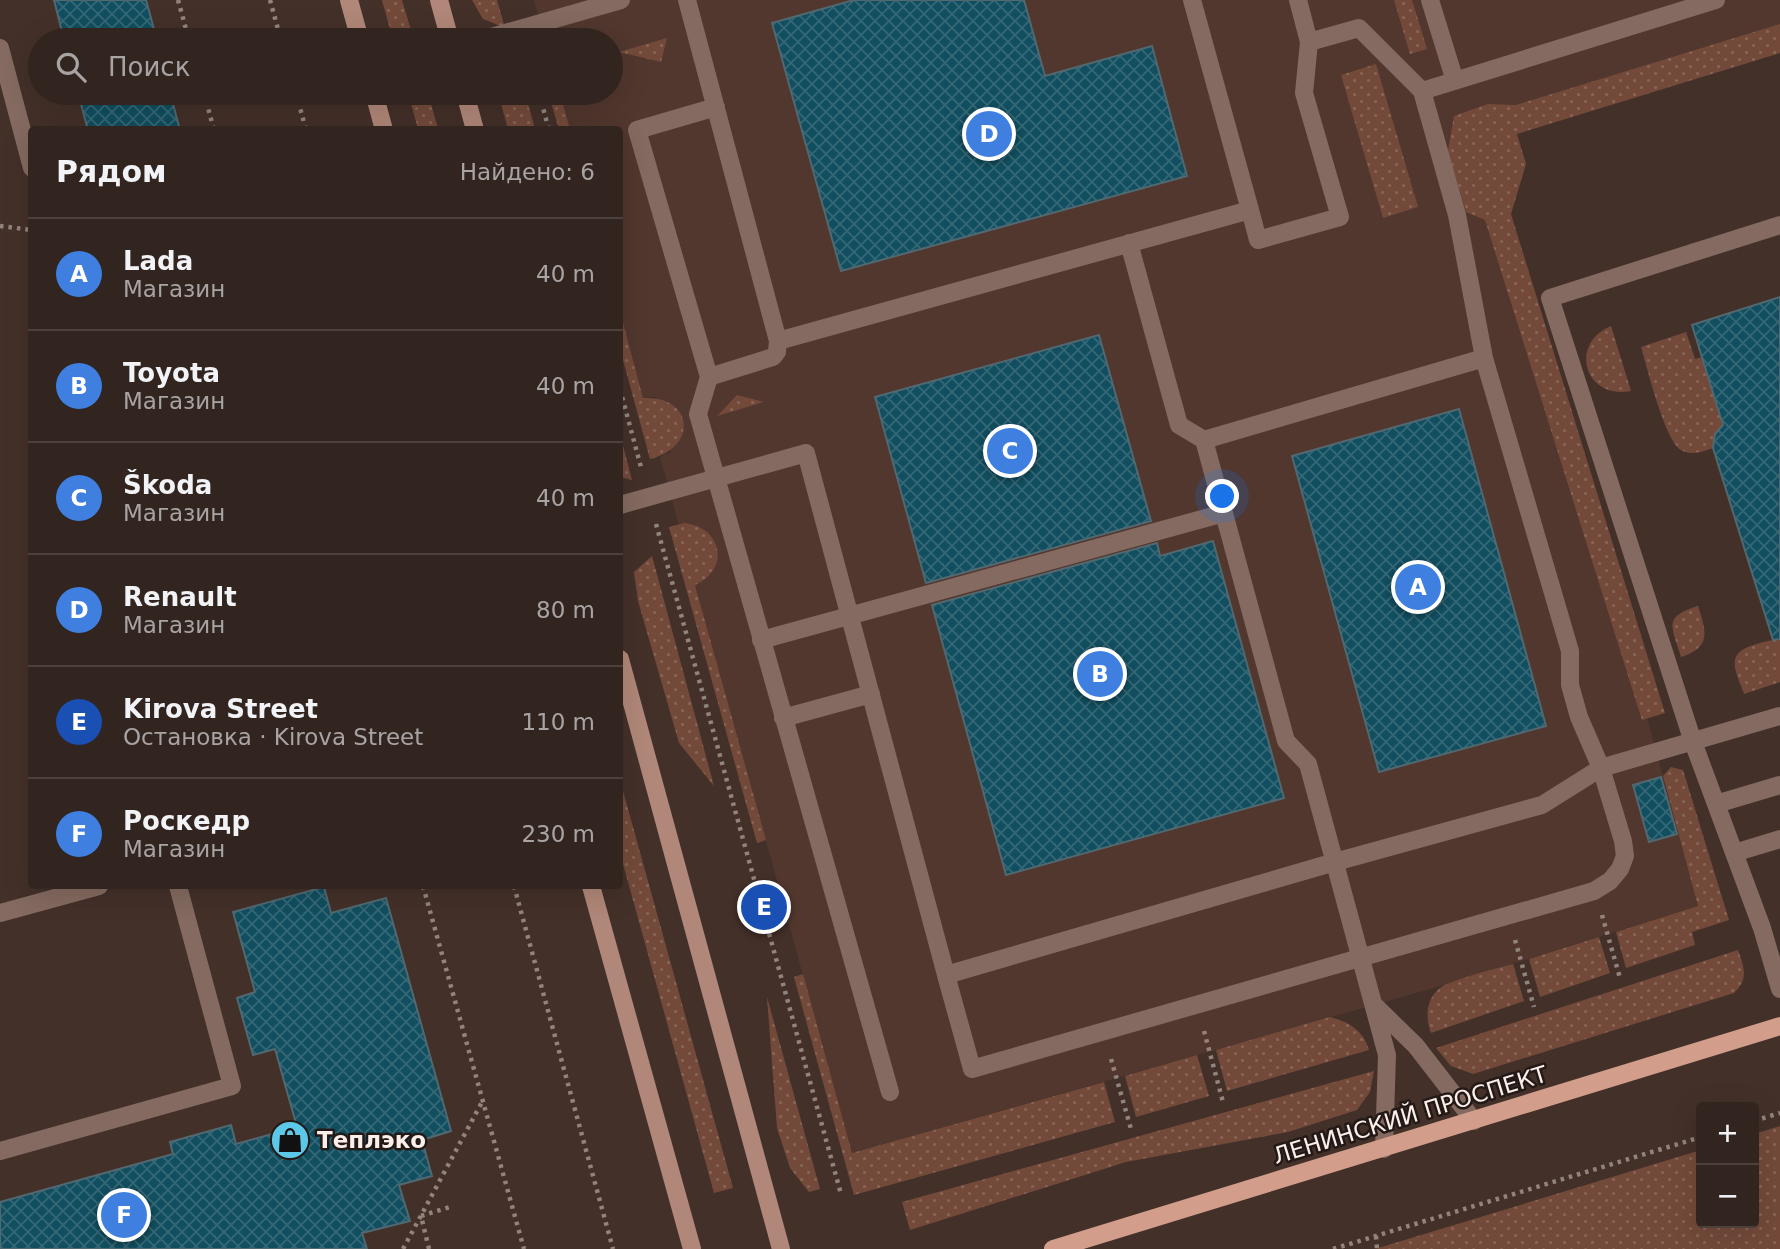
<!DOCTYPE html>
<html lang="ru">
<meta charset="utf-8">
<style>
:root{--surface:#32241f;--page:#3d302c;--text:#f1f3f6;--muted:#a8a4a4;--line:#4d413d;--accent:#bca0f2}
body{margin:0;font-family:"DejaVu Sans",sans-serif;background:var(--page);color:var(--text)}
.controls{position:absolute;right:21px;bottom:21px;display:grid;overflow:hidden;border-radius:7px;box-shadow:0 7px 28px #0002}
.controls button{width:63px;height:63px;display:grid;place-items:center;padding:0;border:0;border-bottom:2px solid var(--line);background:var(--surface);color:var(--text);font:35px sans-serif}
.you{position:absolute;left:1223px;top:497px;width:24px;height:24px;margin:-18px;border:5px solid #fff;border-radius:50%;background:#1a73e8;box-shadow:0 0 0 10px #1a73e833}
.badge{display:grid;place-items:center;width:46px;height:46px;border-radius:50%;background:var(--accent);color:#fff;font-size:23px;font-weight:700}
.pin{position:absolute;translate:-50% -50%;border:4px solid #fff;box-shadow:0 2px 7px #0006}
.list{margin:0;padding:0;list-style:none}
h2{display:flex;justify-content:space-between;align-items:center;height:91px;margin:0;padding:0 28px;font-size:30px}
h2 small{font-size:23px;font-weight:400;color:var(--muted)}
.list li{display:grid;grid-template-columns:46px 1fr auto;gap:21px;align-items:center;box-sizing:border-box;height:112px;padding:0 28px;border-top:2px solid var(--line)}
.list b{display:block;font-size:26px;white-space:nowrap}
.list p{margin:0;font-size:23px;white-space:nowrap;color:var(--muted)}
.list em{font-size:23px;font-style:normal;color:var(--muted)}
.icon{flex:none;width:38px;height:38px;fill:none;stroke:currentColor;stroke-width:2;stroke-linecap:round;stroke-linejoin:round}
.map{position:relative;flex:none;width:1780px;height:1249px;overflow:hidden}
.search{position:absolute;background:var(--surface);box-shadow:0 7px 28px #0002;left:28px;top:28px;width:595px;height:77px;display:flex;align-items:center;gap:18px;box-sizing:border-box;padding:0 24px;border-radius:38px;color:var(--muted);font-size:26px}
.panel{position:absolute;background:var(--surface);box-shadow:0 7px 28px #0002;left:28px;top:126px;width:595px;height:763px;border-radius:7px}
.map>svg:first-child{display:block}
.built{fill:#51372e}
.grass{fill:url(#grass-dots)}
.building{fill:url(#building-cross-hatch);stroke:#516870;stroke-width:2}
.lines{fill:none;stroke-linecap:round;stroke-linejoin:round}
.path{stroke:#93837d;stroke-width:4.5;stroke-dasharray:3.5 5;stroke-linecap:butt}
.service{stroke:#846a60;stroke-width:18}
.secondary{stroke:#b08778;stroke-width:18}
.primary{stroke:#d29d8a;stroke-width:18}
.labels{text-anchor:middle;stroke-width:5;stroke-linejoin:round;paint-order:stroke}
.street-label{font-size:23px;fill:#fcefea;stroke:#231a17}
.poi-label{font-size:23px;font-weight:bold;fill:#fcefea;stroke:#231a17;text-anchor:start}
</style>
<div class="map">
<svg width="1780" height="1249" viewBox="0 0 1780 1249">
<defs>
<pattern id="grass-dots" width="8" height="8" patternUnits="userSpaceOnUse" patternTransform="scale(1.75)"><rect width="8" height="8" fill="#734a3a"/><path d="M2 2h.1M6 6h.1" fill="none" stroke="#886457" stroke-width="1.8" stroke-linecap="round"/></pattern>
<pattern id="building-cross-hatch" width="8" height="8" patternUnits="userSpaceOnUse" patternTransform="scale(1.75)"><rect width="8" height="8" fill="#114e5f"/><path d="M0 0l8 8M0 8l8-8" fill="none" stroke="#356876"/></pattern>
</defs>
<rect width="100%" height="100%" fill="#433029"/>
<!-- built -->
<path class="built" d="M 534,0 L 1780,0 L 1780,44 L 1468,141 L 1642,699 L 1698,906 L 1441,986 L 852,1153 L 695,584 L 684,523 L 679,525 L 660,457 L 671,452 L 656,397 L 643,398 L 620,311 L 620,130 L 570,129 L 560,93 L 611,93 L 611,40 L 545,40 Z"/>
<!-- grass -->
<path class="grass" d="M 382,0 L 402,0 L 414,40 L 393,40 Z
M 472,0 L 497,0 L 505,28 L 483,19 Z
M 1394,0 L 1412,0 L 1427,49 L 1410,54 Z
M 1780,24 L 1780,53 L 1517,134 L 1526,164 L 1511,214 L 1665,713 L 1642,720 L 1485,220 L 1466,212 L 1448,151 L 1454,116 L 1488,104 L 1516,105 Z
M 667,38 L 661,62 L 619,52 Z
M 1376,64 L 1418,207 L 1383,218 L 1341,75 Z
M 408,93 L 428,93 L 438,129 L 418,129 Z
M 498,93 L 525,93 L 535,129 L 508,129 Z
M 548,93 L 569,93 L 561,97 L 570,129 L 559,129 Z
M 620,311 L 643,398 C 693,395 699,447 650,459 L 620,349 Z
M 1611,326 L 1631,391 C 1585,400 1568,344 1611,326 Z
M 1686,332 L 1695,359 L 1702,357 L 1724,426 L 1715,434 L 1713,448 C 1702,452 1691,456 1681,450 C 1665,441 1647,367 1641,347 Z
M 737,395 L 764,402 L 717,416 Z
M 620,434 L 632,480 L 620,477 Z
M 684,523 C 722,527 731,569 695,585 L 766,840 L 757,843 L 669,527 Z
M 652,556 L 714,786 L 679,743 L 638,601 L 634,572 Z
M 1698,606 C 1706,631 1712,647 1681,657 C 1672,627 1662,617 1698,606 Z
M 1780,638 L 1780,682 L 1744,694 C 1741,684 1733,670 1735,660 C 1737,645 1768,642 1780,638 Z
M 1671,767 L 1683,770 L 1729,920 L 1692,932 L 1695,945 L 1626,968 L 1616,932 L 1698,906 L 1663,776 Z
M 620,780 L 733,1188 L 714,1193 L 620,853 Z
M 1599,937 L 1610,973 L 1540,997 L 1529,959 Z
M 1738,950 C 1744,967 1749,979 1734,993 L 1473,1074 L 1451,1066 L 1436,1048 Z
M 1513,964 L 1524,1001 L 1431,1033 C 1425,1017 1426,999 1440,988 C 1450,980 1498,968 1513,964 Z
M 803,974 L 852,1153 L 1104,1082 L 1115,1122 L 854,1195 L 794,977 Z
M 767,997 L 820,1189 L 809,1192 L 790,1168 L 777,1128 Z
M 1330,1017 C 1349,1022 1363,1030 1369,1050 L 1227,1091 L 1216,1050 Z
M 1197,1055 L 1209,1096 L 1136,1117 L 1125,1076 Z
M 1374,1071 L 1370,1092 L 1357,1110 L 1288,1132 L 1126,1162 L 910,1230 L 902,1202 Z
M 1780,1126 L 1780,1249 L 1375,1249 L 1701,1150 L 1701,1223 L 1754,1223 L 1754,1134 Z"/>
<!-- building -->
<path class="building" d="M 54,0 L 146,0 L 157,40 L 64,40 Z
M 854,0 L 1024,0 L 1045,76 L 1152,46 L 1187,176 L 841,271 L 772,23 Z
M 78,93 L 170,93 L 180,130 L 88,130 Z
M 1780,297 L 1780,639 L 1773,640 L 1713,448 L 1715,434 L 1723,425 L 1692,325 Z
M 1099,335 L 1151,521 L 926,583 L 875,397 Z
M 1459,409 L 1546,726 L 1379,772 L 1292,456 Z
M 1213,541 L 1284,798 L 1006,875 L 932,605 L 1157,543 L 1160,556 Z
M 1661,777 L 1677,834 L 1649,842 L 1633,785 Z
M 324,887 L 331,913 L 386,898 L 451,1131 L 422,1140 L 432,1176 L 399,1185 L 410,1221 L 362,1233 L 367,1249 L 0,1249 L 0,1202 L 173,1154 L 170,1142 L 231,1125 L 236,1144 L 297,1127 L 275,1049 L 253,1055 L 237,998 L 255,992 L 233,912 Z"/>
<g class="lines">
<!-- path -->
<path class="path" d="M 178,0 L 189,40
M 270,0 L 281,40
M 204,93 L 214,130
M 296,93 L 306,130
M 539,93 L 549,130
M 0,226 L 32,230
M 620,389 L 642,471
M 656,524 L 841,1194
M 423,886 L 524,1249
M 514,886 L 613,1249
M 1602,915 L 1620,978
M 1515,940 L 1534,1007
M 1204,1031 L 1223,1102
M 1111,1059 L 1131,1129
M 1754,1121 L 1780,1113
M 1376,1236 L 1377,1249
M 403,1249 L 482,1102
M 429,1249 L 421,1216 L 453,1206
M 1333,1249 L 1701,1137"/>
<!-- service -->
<path class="service" d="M 687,0 L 778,341 L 777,352 L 773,357 L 709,377 L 698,414 L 890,1092
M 1430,0 L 1455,81
M 481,40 L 621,0
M 0,48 L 32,168
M 1422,91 L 1716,0
M 1250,210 L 1258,240 L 1340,217 L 1304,93 L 1309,42 L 1298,0
M 1780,225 L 1550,298 L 1693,742 L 1762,928 L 1780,989
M 1129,243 L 1179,425 L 1204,440 L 1286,741 L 1308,764 L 1387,1055 L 1384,1149
M 778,341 L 1250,210 L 1192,0
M 709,377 L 637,130 L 716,107
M 1204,440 L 1484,358
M 620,505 L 806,453 L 946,975 L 1335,862 L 1542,805 L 1601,768 L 1780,716
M 761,640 L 1224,513
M 783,718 L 871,694
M 1716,804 L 1780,785
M 1734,853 L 1780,839
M 0,913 L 99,886
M 946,975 L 972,1069 L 1594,891 L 1610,881 L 1620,869 L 1625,856 L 1623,841 L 1601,768 L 1579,717 L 1570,685 L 1570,651 L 1484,358 L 1457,215 L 1422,91 L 1359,28 L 1309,42
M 1374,1005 L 1416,1046 L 1474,1121
M 0,1151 L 232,1086 L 178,886"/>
<!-- secondary -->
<path class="secondary" d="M 349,0 L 360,40
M 439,0 L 450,40
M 374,93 L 384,130
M 465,93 L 475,130
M 620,659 L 781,1249
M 591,886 L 692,1249"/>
<!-- primary -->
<path class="primary" d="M 1053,1249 L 1780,1026"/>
</g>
<!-- icons -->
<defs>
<g id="shop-disc" transform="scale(2.0125)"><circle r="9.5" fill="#5dc7e8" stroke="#231a17"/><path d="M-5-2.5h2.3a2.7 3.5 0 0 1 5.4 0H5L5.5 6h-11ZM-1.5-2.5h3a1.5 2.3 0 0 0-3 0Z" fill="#111"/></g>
</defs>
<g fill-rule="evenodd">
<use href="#shop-disc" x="290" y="1140"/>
</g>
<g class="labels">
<!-- street labels -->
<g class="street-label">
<text transform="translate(1410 1115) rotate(-17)" y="8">ЛЕНИНСКИЙ ПРОСПЕКТ</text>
</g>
<!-- poi labels -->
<g class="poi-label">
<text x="317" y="1148">Теплэко</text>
</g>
</g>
</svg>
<div class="controls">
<button>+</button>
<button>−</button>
</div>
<div class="you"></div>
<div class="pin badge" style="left:1418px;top:587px;background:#3f7fe0">A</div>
<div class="pin badge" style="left:1100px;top:674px;background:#3f7fe0">B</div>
<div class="pin badge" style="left:1010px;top:451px;background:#3f7fe0">C</div>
<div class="pin badge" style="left:989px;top:134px;background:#3f7fe0">D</div>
<div class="pin badge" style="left:764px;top:907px;background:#1a4fb4">E</div>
<div class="pin badge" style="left:124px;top:1215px;background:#3f7fe0">F</div>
<div class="search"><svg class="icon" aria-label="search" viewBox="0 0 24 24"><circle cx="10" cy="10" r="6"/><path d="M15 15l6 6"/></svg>Поиск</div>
<section class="panel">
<h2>Рядом<small>Найдено: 6</small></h2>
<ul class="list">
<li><span class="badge" style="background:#3f7fe0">A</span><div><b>Lada</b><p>Магазин</p></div><em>40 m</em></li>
<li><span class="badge" style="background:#3f7fe0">B</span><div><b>Toyota</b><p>Магазин</p></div><em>40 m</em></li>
<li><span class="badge" style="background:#3f7fe0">C</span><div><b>Škoda</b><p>Магазин</p></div><em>40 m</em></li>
<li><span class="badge" style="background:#3f7fe0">D</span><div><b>Renault</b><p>Магазин</p></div><em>80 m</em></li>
<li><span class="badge" style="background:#1a4fb4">E</span><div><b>Kirova Street</b><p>Остановка · Kirova Street</p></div><em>110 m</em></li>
<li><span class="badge" style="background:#3f7fe0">F</span><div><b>Роскедр</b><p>Магазин</p></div><em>230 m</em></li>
</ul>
</section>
</div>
